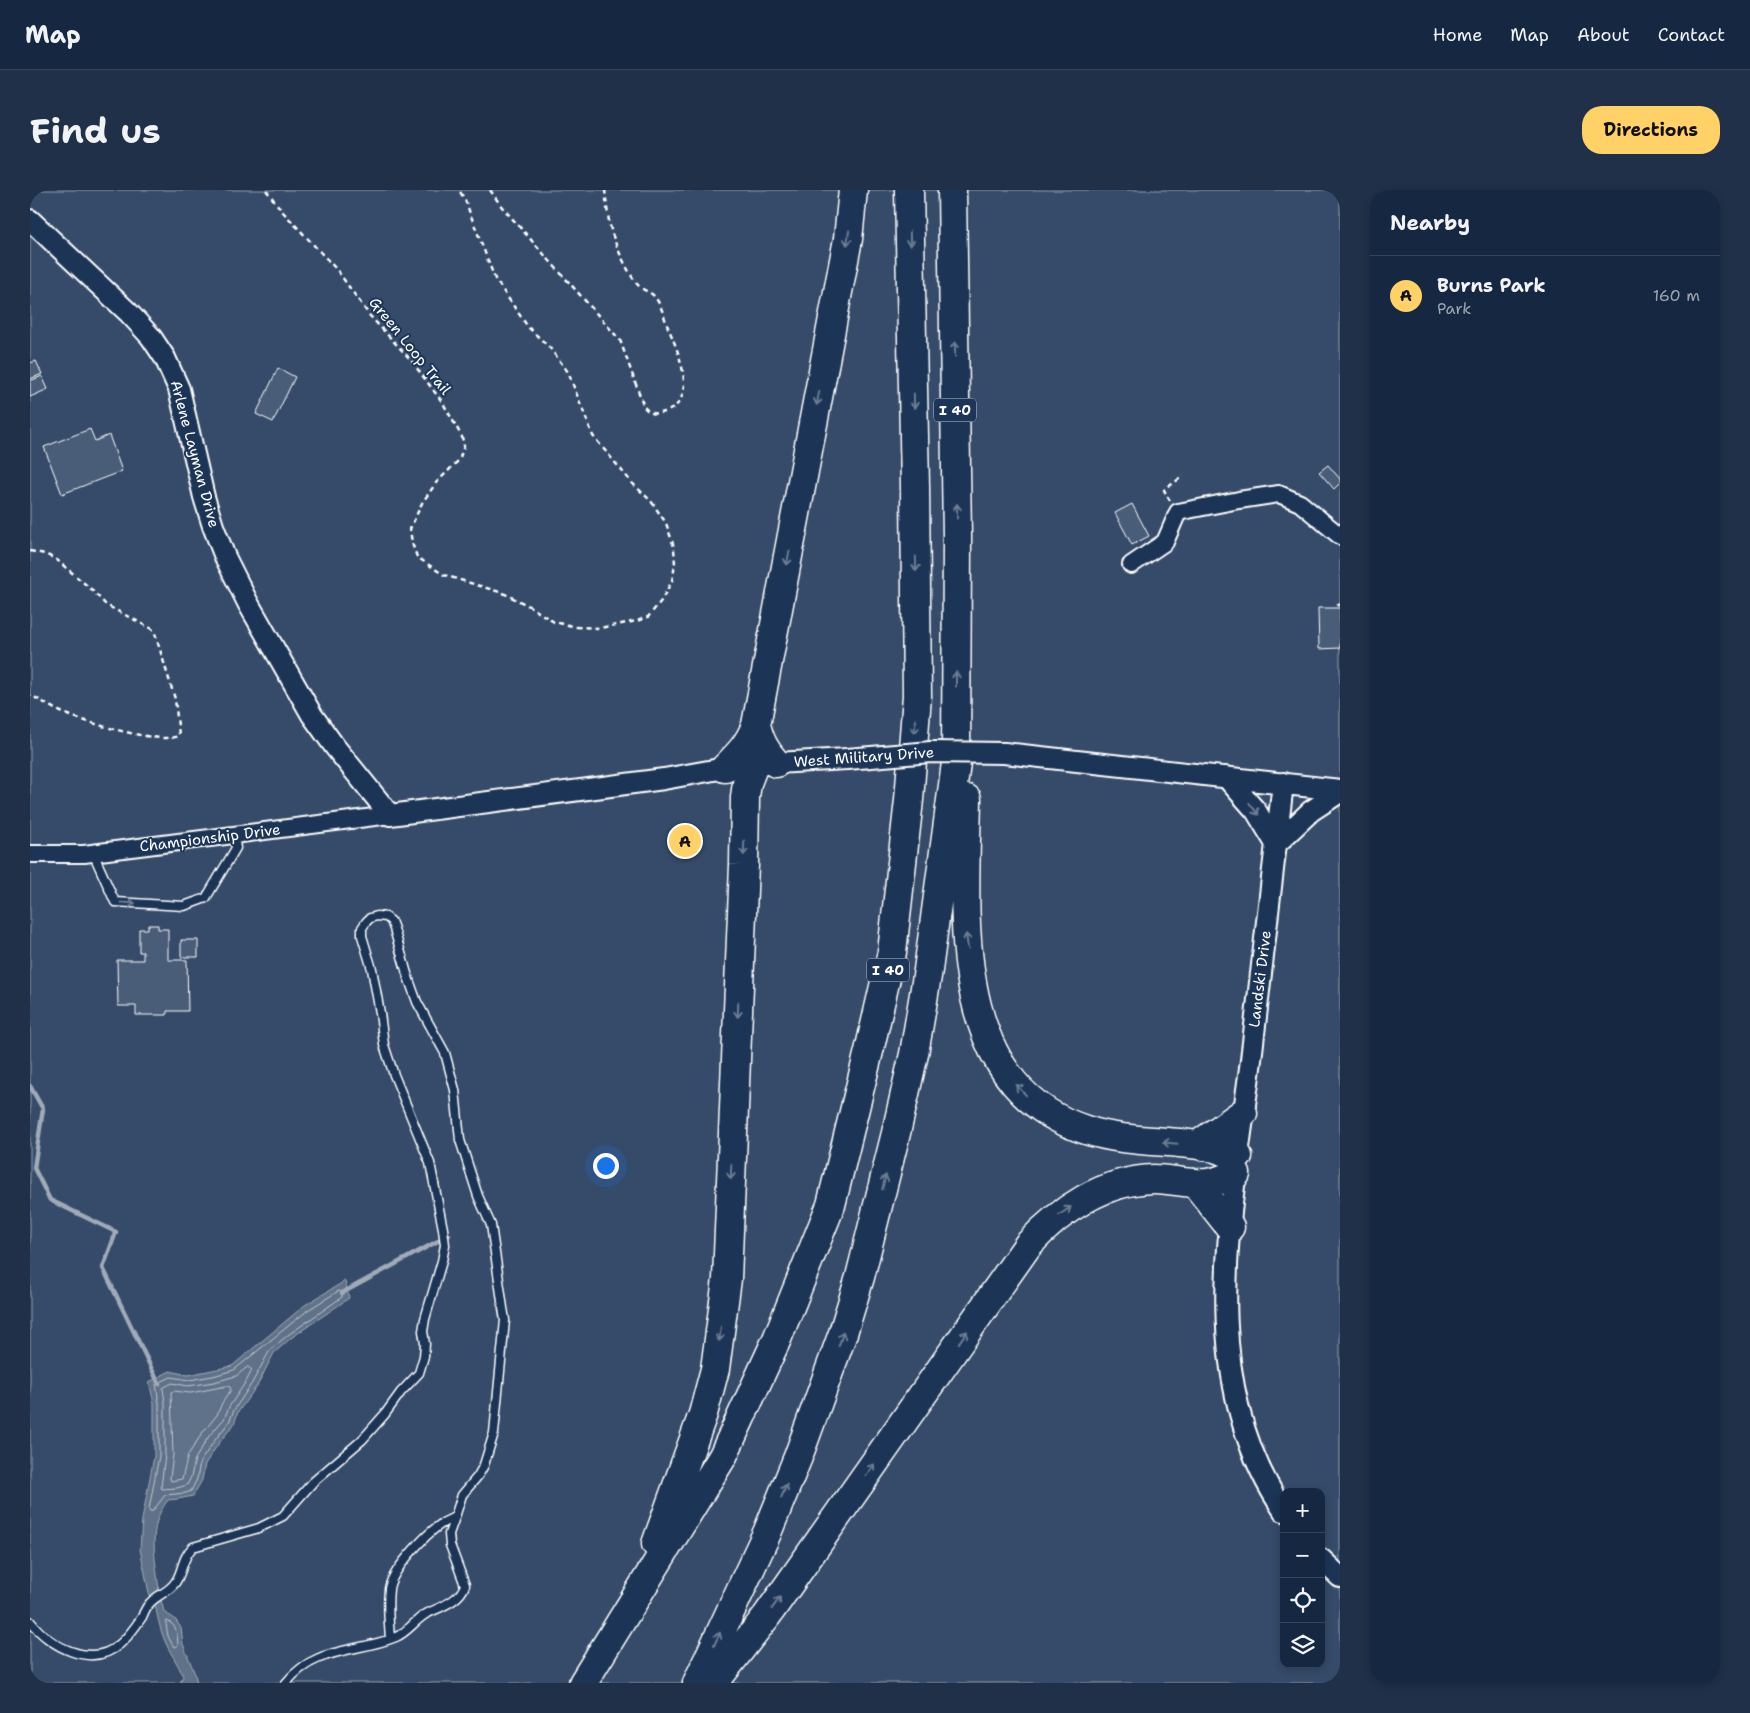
<!DOCTYPE html>
<meta charset="utf-8">
<style>
:root{--surface:#162841;--page:#1f3048;--text:#f1f3f6;--muted:#9ea6b1;--line:#35445a;--accent:#ffd166}
body{margin:0;font-family:"Shantell Sans",sans-serif;background:var(--page);color:var(--text)}
.controls{position:absolute;right:15px;bottom:15px;display:grid;overflow:hidden;border-radius:10px;box-shadow:0 2px 8px #0003}
.controls button{width:45px;height:45px;display:grid;place-items:center;padding:0;border:0;border-bottom:1px solid var(--line);background:var(--surface);color:var(--text);font:25px sans-serif}
.you{position:absolute;left:575px;top:975px;width:18px;height:18px;margin:-12px;border:4px solid #fff;border-radius:50%;background:#1a73e8;box-shadow:0 0 0 8px #1a73e833}
.badge{display:grid;place-items:center;width:32px;height:32px;border-radius:50%;background:var(--accent);color:#111;font-size:16px;font-weight:700}
.pin{position:absolute;translate:-50% -50%;border:2px solid #fff;box-shadow:0 1px 5px #0006}
.list{margin:0;padding:0;list-style:none}
h2{display:flex;justify-content:space-between;align-items:center;height:65px;margin:0;padding:0 20px;font-size:21px}
h2 small{font-size:16px;font-weight:400;color:var(--muted)}
.list li{display:grid;grid-template-columns:32px 1fr auto;gap:15px;align-items:center;box-sizing:border-box;height:80px;padding:0 20px;border-top:1px solid var(--line)}
.list b{display:block;font-size:19px;white-space:nowrap}
.list p{margin:0;font-size:16px;white-space:nowrap;color:var(--muted)}
.list em{font-size:16px;font-style:normal;color:var(--muted)}
.icon{flex:none;width:28px;height:28px;fill:none;stroke:currentColor;stroke-width:2;stroke-linecap:round;stroke-linejoin:round}
.map{position:relative;flex:none;width:1310px;height:1493px;overflow:hidden;border-radius:20px}
header{display:flex;align-items:center;gap:30px;box-sizing:border-box;height:70px;padding:0 25px;background:var(--surface);border-bottom:1px solid var(--line)}
header strong{font-size:24px}
nav{display:flex;gap:28px;margin-inline-start:auto;font-size:18px}
.intro{display:flex;align-items:center;justify-content:space-between;box-sizing:border-box;height:120px;padding:0 30px}
h1{margin:0;font-size:35px}
.button{padding:12px 22px;border-radius:20px;background:var(--accent);color:#111;font-size:18px;font-weight:700}
main{display:flex;gap:30px;padding:0 30px}
aside{flex:1;background:var(--surface);border-radius:20px;box-shadow:0 2px 8px #0003}
.map>svg:first-child{display:block}
.green{fill:#364b69;stroke:#9aa5b4;fill-rule:evenodd}
.water{fill:#617289;stroke:#a0aab8}
.lines{fill:none;stroke-linecap:round;stroke-linejoin:round}
.shore{stroke:#c0c7d0;stroke-width:1}
.stream{stroke:#a0aab8;stroke-width:4.5}
.building{fill:#4a5d79;stroke:#fff}
.service-casing{stroke:#fff;stroke-width:11}
.minor-casing{stroke:#fff;stroke-width:20}
.tertiary-casing{stroke:#fff;stroke-width:24}
.motorway-casing{stroke:#fff;stroke-width:31}
.path{stroke:#fff;stroke-width:2.5;stroke-dasharray:5 4;stroke-linecap:butt}
.service{stroke:#1d3557;stroke-width:8}
.minor{stroke:#1d3557;stroke-width:16}
.tertiary{stroke:#1d3557;stroke-width:20}
.motorway{stroke:#1d3557;stroke-width:28}
.tertiary-bridge-casing{stroke:#fff;stroke-width:24;stroke-linecap:butt}
.tertiary-bridge{stroke:#1d3557;stroke-width:20}
.oneway{stroke:#6c7c92}
.labels{text-anchor:middle;stroke-width:4;stroke-linejoin:round;paint-order:stroke}
.shield{fill:#1d3557;stroke:#bbc2cd;stroke-width:1}
.shield-label{font-size:14px;font-weight:bold;fill:#fff}
.street-label{font-size:15px;fill:#fff;stroke:#1d3557}
</style>
<header>
<strong>Map</strong>
<nav><a>Home</a><a>Map</a><a>About</a><a>Contact</a></nav>
</header>
<div class="intro"><h1>Find us</h1><a class="button">Directions</a></div>
<main>
<div class="map">
<svg width="1310" height="1493" viewBox="0 0 1310 1493">
<rect width="100%" height="100%" fill="#1d3557"/>
<filter id="ink" filterUnits="userSpaceOnUse"><feTurbulence type="fractalNoise" baseFrequency=".02" numOctaves="2"/><feDisplacementMap in="SourceGraphic" scale="10" xChannelSelector="R" yChannelSelector="G"/><feConvolveMatrix kernelMatrix="1 2 1 2 8 2 1 2 1" color-interpolation-filters="sRGB"/></filter>
<g filter="url(#ink)">
<!-- green -->
<path class="green" d="M 0,0 L 1310,0 L 1310,1493 L 0,1493 ZM 1254,1302 L 1291,1302 L 1291,1474 L 1254,1474 Z"/>
<!-- water -->
<path class="water" d="M 315,1091 L 319,1108 L 261,1148 L 244,1163 L 227,1196 L 208,1222 L 204,1234 L 189,1253 L 175,1274 L 172,1290 L 163,1306 L 148,1309 L 138,1310 C 116,1337 126,1369 129,1401 L 120,1408 L 110,1359 L 112,1330 L 124,1266 L 124,1213 L 119,1192 L 140,1181 L 158,1185 L 202,1176 L 275,1115 Z
M 131,1410 L 134,1422 L 145,1429 L 151,1438 L 153,1454 L 165,1484 L 167,1493 L 150,1493 L 153,1486 C 148,1473 139,1462 134,1449 C 130,1439 127,1425 125,1414 Z"/>
<g class="lines">
<!-- shore -->
<path class="shore" d="M 309,1101 L 312,1102 L 312,1107 L 258,1145 L 240,1160 L 222,1193 L 204,1220 L 199,1232 L 185,1250 L 170,1272 L 167,1289 L 161,1301 L 156,1303 L 135,1305 L 123,1321 L 120,1321 L 119,1319 L 129,1266 L 129,1213 L 126,1194 L 141,1187 L 159,1190 L 183,1186 L 204,1180 L 278,1120 Z
M 218,1177 L 222,1180 L 217,1190 L 199,1217 L 194,1229 L 179,1246 L 165,1269 L 161,1287 L 157,1295 L 147,1298 L 132,1299 L 131,1297 L 135,1265 L 135,1213 L 133,1198 L 142,1193 L 158,1196 L 184,1192 L 206,1186 Z
M 198,1196 L 200,1197 L 201,1200 L 192,1213 L 187,1225 L 173,1242 L 158,1265 L 152,1289 L 141,1291 L 140,1288 L 143,1265 L 141,1202 L 144,1201 L 160,1203 Z
M 137,1431 C 148,1435 147,1445 148,1455 L 146,1457 L 143,1456 L 138,1446 L 136,1434 Z"/>
<!-- stream -->
<path class="stream" d="M 0,896 L 13,919 L 4,978 L 20,1010 L 86,1042 L 73,1078 L 129,1194
M 312,1103 L 419,1045"/>
</g>
<!-- building -->
<path class="building" d="M 6,171 L 12,184 L 0,189 L 0,173 Z
M 248,178 L 265,187 L 243,232 L 226,224 Z
M 12,186 L 18,199 L 0,207 L 0,191 Z
M 60,239 L 65,251 L 79,245 L 92,281 L 32,304 L 14,257 Z
M 1298,275 L 1310,289 L 1310,293 L 1304,299 L 1289,282 Z
M 1102,314 L 1119,346 L 1102,355 L 1085,323 Z
M 1288,418 L 1310,418 L 1310,458 L 1289,459 Z
M 118,735 L 128,735 L 128,739 L 138,739 L 138,770 L 157,770 L 158,821 L 137,821 L 137,825 L 106,825 L 106,816 L 88,816 L 87,770 L 113,770 L 113,762 L 109,762 L 109,739 L 118,739 Z
M 151,750 L 168,750 L 168,767 L 151,767 Z"/>
<g class="lines">
<!-- service casing -->
<g class="service-casing">
<path id="service" d="M 63,663 L 85,712 L 154,716 L 176,708 L 206,658 L 204,645
M 0,1431 C 20,1457 62,1479 90,1454 C 99,1446 106,1436 112,1427 C 114,1422 116,1417 120,1413 C 126,1406 138,1402 144,1394 C 153,1384 151,1368 163,1357 L 229,1338 L 253,1326 L 283,1292 L 332,1250 L 355,1224 L 371,1202 L 389,1183 L 394,1166 L 395,1154 L 393,1141 L 395,1129 L 412,1071 L 415,1055 L 413,1039 L 400,973 L 364,885 L 354,855 L 350,823 L 342,779 L 332,746 L 332,738 L 336,732 L 340,728 L 347,726 L 356,727 L 361,731 L 364,739 L 378,787 L 387,812 L 415,863 L 425,900 L 430,950 L 448,1006 L 461,1035 L 473,1118 L 475,1130 L 464,1243 L 454,1275 L 448,1286 L 432,1305 L 425,1327 C 421,1329 416,1331 411,1334 C 396,1344 361,1381 359,1399 C 357,1415 359,1433 360,1449
M 256,1493 C 285,1456 327,1463 366,1447 C 378,1442 385,1430 396,1424 C 410,1417 430,1411 435,1395 L 420,1355 L 419,1344 L 425,1327"/>
</g>
<!-- minor casing -->
<g class="minor-casing">
<path id="minor" d="M 1101,375 L 1135,352 L 1148,322 L 1209,310 L 1249,304 L 1270,313 L 1310,346
M 0,664 L 54,664 L 360,625"/>
</g>
<!-- tertiary casing -->
<g class="tertiary-casing">
<path id="tertiary" d="M 0,30 L 99,123 L 121,147 L 135,168 L 149,199 L 174,307 L 183,336 L 195,367 L 218,413 L 282,525 L 305,557 L 360,625 L 634,589 L 695,578 L 746,573 L 817,569
M 974,563 L 1310,600
M 1196,587 L 1226,621 L 1246,654 L 1281,621 L 1310,602
M 1253,593 C 1243,686 1232,778 1221,870 C 1202,1019 1163,1188 1254,1321
M 1291,1369 L 1310,1387"/>
</g>
<!-- motorway casing -->
<g class="motorway-casing">
<path id="motorway" d="M 726,535 C 730,551 735,561 746,573
M 695,578 C 709,564 719,554 726,535 L 818,49 L 823,0
M 937,609 C 935,724 917,896 1056,940 C 1092,952 1131,950 1168,955 L 1213,923
M 1168,955 L 1185,958 L 1208,966
M 1165,993 L 1200,1037
M 626,1354 L 673,1224 L 685,1179 L 697,1089 L 714,675 L 715,607 L 717,593 L 724,575
M 553,1493 L 693,1266 L 747,1149 L 801,1015 L 840,857 L 862,762 L 879,610 L 887,506 L 885,297 L 879,0
M 667,1493 L 737,1343 L 768,1267 L 813,1143 L 830,1087 L 866,943 L 884,864 L 898,780 L 926,573 L 927,347 L 922,0
M 684,1493 L 736,1427 L 998,1055 C 1030,1020 1074,990 1124,989 C 1140,989 1163,995 1177,993 C 1187,992 1197,987 1206,984"/>
</g>
<!-- path -->
<path class="path" d="M 236,0 L 253,22 L 307,80 L 340,126 L 380,169 L 413,213 L 432,247 L 434,256 L 429,270 L 406,293 L 392,313 L 380,339 L 382,353 L 387,367 L 414,385 L 473,403 L 499,416 L 524,432 L 547,437 L 570,438 L 607,431 L 618,427 L 631,411 L 642,391 L 645,375 L 644,357 L 636,333 L 621,311 L 602,293 L 563,246 L 538,182 L 520,158 L 498,137 L 465,89 L 435,10 L 429,0
M 460,0 L 472,17 L 590,150 L 614,217 C 620,224 625,225 634,222 C 671,212 647,158 637,135 C 634,126 631,115 625,107 C 621,102 614,101 609,96 C 602,90 587,59 584,49 C 578,34 577,16 575,0
M 1140,311 L 1134,300 L 1153,286
M 0,361 L 15,364 L 27,370 L 61,399 L 76,415 L 124,440 L 145,509 L 149,545 C 136,557 48,530 31,522 C 20,517 11,510 0,505
M 1307,416 L 1310,414"/>
<!-- service -->
<use href="#service" class="service"/>
<!-- minor -->
<use href="#minor" class="minor"/>
<!-- tertiary -->
<use href="#tertiary" class="tertiary"/>
<!-- motorway -->
<use href="#motorway" class="motorway"/>
<!-- tertiary-bridge casing -->
<g class="tertiary-bridge-casing">
<path id="tertiary-bridge" d="M 817,569 L 901,562 L 974,563"/>
</g>
<!-- tertiary-bridge -->
<use href="#tertiary-bridge" class="tertiary-bridge"/>
</g>
<!-- one-way arrows -->
<defs><path id="oneway-shaft" d="M-6 0H5M1.5-3L5.5 0L1.5 3" fill="none" stroke-width="1.6" stroke-linecap="round" stroke-linejoin="round" transform="scale(1.25)"/></defs>
<g class="oneway">
<use href="#oneway-shaft" transform="translate(818 48) rotate(98)"/>
<use href="#oneway-shaft" transform="translate(880 49) rotate(89)"/>
<use href="#oneway-shaft" transform="translate(925 159) rotate(-91)"/>
<use href="#oneway-shaft" transform="translate(788 208) rotate(101)"/>
<use href="#oneway-shaft" transform="translate(884 211) rotate(89)"/>
<use href="#oneway-shaft" transform="translate(927 321) rotate(-90)"/>
<use href="#oneway-shaft" transform="translate(758 368) rotate(101)"/>
<use href="#oneway-shaft" transform="translate(886 374) rotate(89)"/>
<use href="#oneway-shaft" transform="translate(926 489) rotate(-90)"/>
<use href="#oneway-shaft" transform="translate(885 536) rotate(94)"/>
<use href="#oneway-shaft" transform="translate(1224 619) rotate(52)"/>
<use href="#oneway-shaft" transform="translate(714 658) rotate(91)"/>
<use href="#oneway-shaft" transform="translate(98 713) rotate(3)"/>
<use href="#oneway-shaft" transform="translate(937 751) rotate(-98)"/>
<use href="#oneway-shaft" transform="translate(708 820) rotate(92)"/>
<use href="#oneway-shaft" transform="translate(991 900) rotate(-134)"/>
<use href="#oneway-shaft" transform="translate(1140 953) rotate(-175)"/>
<use href="#oneway-shaft" transform="translate(701 982) rotate(92)"/>
<use href="#oneway-shaft" transform="translate(854 992) rotate(-76)"/>
<use href="#oneway-shaft" transform="translate(1035 1021) rotate(-35)"/>
<use href="#oneway-shaft" transform="translate(690 1144) rotate(98)"/>
<use href="#oneway-shaft" transform="translate(933 1147) rotate(-55)"/>
<use href="#oneway-shaft" transform="translate(811 1149) rotate(-71)"/>
<use href="#oneway-shaft" transform="translate(840 1280) rotate(-55)"/>
<use href="#oneway-shaft" transform="translate(754 1301) rotate(-67)"/>
<use href="#oneway-shaft" transform="translate(746 1413) rotate(-55)"/>
<use href="#oneway-shaft" transform="translate(687 1449) rotate(-65)"/>
</g>
</g>
<g class="labels">
<!-- shield labels -->
<g class="shield">
<rect x="904" y="208.5" width="42" height="23" rx="4"/>
<rect x="837" y="768.5" width="42" height="23" rx="4"/>
</g>
<g class="shield-label">
<text x="925" y="225">I 40</text>
<text x="858" y="785">I 40</text>
</g>
<!-- street labels -->
<g class="street-label">
<text transform="translate(380 156) rotate(51)" y="5">Green Loop Trail</text>
<text transform="translate(165 264) rotate(75)" y="5">Arlene Layman Drive</text>
<text transform="translate(834 567) rotate(-4)" y="5">West Military Drive</text>
<text transform="translate(180 648) rotate(-7)" y="5">Championship Drive</text>
<text transform="translate(1230 789) rotate(-83)" y="5">Landski Drive</text>
</g>
</g>
</svg>
<div class="controls">
<button>+</button>
<button>−</button>
<button><svg class="icon" aria-label="locate" viewBox="0 0 24 24"><circle cx="12" cy="12" r="6"/><path d="M12 2v4M12 18v4M2 12h4M18 12h4"/></svg></button>
<button><svg class="icon" aria-label="layers" viewBox="0 0 24 24"><path d="M12 4l9 5-9 5-9-5zM3 14l9 5 9-5"/></svg></button>
</div>
<div class="you"></div>
<div class="pin badge" style="left:655px;top:651px">A</div>
</div>
<aside>
<h2>Nearby<small></small></h2>
<ul class="list">
<li><span class="badge">A</span><div><b>Burns Park</b><p>Park</p></div><em>160 m</em></li>
</ul>
</aside>
</main>
